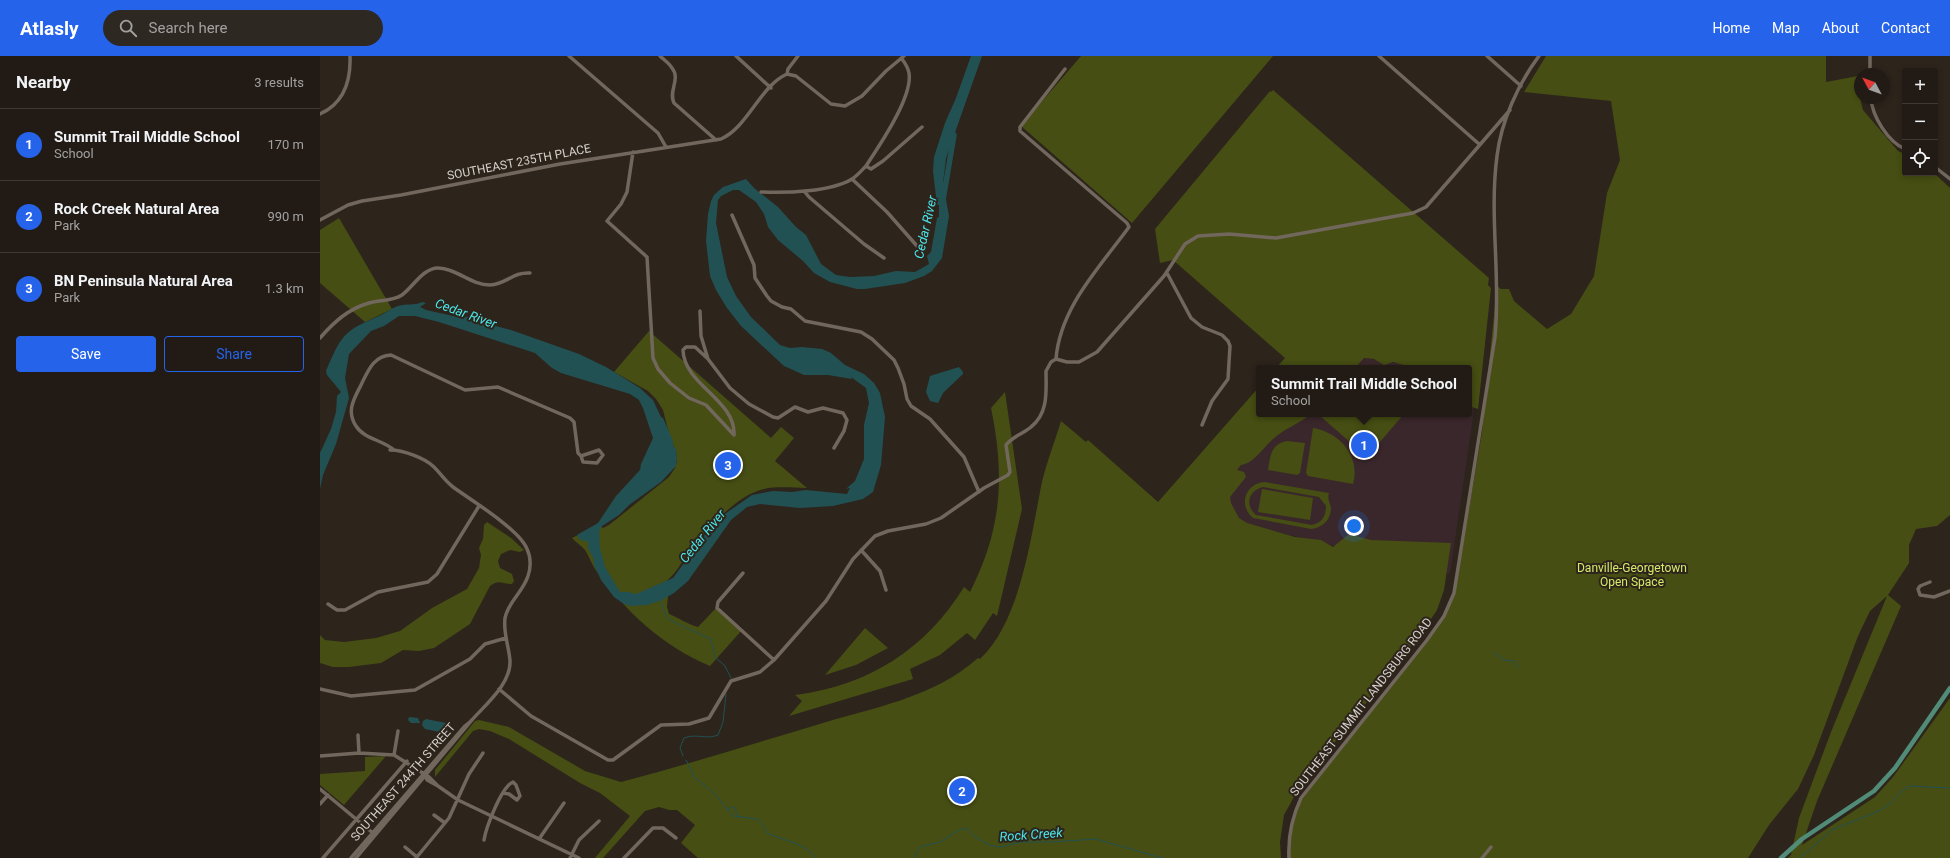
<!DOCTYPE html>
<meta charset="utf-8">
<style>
:root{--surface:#221b15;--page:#2e2822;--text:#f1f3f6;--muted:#a2a1a0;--line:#3f3934;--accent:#2563eb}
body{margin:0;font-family:Roboto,sans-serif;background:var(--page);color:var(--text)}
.controls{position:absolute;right:12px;top:12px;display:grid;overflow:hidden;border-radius:4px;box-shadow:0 2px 6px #0003}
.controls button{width:36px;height:36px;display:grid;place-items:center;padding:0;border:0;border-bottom:1px solid var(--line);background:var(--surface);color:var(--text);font:20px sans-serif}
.compass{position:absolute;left:1534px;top:12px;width:36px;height:36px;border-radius:50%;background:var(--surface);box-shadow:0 2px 6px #0003;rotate:311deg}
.you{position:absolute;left:1034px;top:470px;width:14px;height:14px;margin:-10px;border:3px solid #fff;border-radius:50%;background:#1a73e8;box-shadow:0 0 0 6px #1a73e833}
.badge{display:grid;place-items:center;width:26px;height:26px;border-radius:50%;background:var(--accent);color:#fff;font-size:13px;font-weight:700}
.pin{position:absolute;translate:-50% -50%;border:2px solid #fff;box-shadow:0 1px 4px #0006}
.popup{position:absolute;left:936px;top:309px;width:216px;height:52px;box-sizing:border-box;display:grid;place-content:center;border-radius:4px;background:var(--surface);filter:drop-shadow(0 1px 3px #0005);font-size:13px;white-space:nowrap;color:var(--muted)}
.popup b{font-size:15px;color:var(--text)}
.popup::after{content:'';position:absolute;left:50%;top:100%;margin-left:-8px;border:8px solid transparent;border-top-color:var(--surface)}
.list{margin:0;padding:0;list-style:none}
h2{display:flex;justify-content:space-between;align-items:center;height:52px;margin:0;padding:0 16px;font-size:17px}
h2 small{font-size:13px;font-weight:400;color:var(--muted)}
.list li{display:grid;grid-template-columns:26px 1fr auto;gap:12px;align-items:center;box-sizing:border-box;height:72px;padding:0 16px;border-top:1px solid var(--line)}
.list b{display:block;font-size:15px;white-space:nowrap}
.list p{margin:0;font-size:13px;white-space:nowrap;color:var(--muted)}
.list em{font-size:13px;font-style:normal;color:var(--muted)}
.actions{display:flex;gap:8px;padding:12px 16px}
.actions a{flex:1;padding:9px 0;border:1px solid var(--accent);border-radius:4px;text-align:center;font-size:14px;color:var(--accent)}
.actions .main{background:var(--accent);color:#fff}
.icon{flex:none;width:22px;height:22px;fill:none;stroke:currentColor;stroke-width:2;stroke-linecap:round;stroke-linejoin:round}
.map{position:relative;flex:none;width:1630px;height:802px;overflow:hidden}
header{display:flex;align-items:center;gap:24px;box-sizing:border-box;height:56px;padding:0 20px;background:var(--accent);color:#fff}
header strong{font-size:19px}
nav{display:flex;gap:22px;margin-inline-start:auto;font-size:14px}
.search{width:280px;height:36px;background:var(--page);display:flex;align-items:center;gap:10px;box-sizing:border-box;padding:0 14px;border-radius:22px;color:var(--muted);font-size:15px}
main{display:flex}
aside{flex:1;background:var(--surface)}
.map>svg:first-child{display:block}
.education{fill:#3a272b}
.green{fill:#464e13;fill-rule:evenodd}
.water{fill:#225153}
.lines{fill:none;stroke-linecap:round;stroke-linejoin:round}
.stream{stroke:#225153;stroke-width:1}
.river{stroke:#225153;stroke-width:5.5}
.minor{stroke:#71675d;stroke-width:3.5}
.major{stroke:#518c79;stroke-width:4.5}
.labels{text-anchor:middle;stroke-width:4;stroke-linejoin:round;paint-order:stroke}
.street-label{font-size:12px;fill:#d6d0cb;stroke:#2d241c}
.park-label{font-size:12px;fill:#d6eb67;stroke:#2d241c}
.water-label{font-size:13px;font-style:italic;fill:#4ae5e9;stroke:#2d241c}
</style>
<header>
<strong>Atlasly</strong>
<div class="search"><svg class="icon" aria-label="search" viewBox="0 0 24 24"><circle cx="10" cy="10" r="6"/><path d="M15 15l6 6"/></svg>Search here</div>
<nav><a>Home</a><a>Map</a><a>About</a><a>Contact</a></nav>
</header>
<main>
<aside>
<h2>Nearby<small>3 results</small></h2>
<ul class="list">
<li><span class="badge">1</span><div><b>Summit Trail Middle School</b><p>School</p></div><em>170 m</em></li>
<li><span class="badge">2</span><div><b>Rock Creek Natural Area</b><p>Park</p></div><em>990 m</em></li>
<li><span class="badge">3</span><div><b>BN Peninsula Natural Area</b><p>Park</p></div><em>1.3 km</em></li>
</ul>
<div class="actions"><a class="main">Save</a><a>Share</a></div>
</aside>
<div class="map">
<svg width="1630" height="802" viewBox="0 0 1630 802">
<rect width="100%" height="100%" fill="#2d241c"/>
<!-- education -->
<path class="education" d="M 1018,298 L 1109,312 L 1005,312 Z
M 1149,318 L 1159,320 L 1130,518 L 879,457 L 965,358 L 1149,358 Z"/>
<!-- green -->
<path class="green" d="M 761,0 L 953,0 L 812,167 L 701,70 Z
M 1226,0 L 1506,0 L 1506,26 L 1538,20 L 1540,42 L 1543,54 L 1578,95 L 1585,98 L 1585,117 L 1614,117 L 1630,132 L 1630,459 L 1617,470 L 1596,473 L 1589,489 L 1589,507 L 1568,539 L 1581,550 L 1497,745 L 1482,789 L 1555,741 L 1573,721 L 1630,642 L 1630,802 L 1468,802 L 1471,799 L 1479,762 L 1511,676 L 1567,540 L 1550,555 L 1538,580 L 1494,699 L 1478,733 L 1449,769 L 1428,802 L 967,802 L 969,774 L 980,746 L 1120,565 L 1132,541 L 1137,524 L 1162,376 L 1177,230 L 1181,233 L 1189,233 L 1194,245 L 1227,273 L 1251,258 L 1274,220 L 1287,137 L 1300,104 L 1291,45 L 1204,36 Z
M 953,34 L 1169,222 L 1168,229 L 1171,232 L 1158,353 L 1149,350 L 1149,312 L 1095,312 L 1073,306 L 1064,309 L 1054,303 L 1044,302 L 1035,312 L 956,312 L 965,302 L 853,204 L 840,207 L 835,173 L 950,35 L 951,36 Z
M 19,162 L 72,253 L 45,266 L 0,227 L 0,174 Z
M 329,275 L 451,382 L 461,371 L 474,382 L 455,405 L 487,432 C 473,432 457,430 444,433 C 416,439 384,476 368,498 C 360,508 356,518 345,526 L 349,529 L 347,551 L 349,558 C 359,562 367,568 378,571 L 397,551 L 422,574 L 390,610 C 342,590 305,555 275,513 C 271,507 269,500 265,494 C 261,489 256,487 252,482 L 279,469 L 283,472 L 289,469 L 349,421 L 355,412 L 357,405 L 356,395 L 350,382 L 343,354 L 336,343 L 328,335 L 294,316 Z
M 939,331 L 939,358 L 991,358 C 979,368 963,373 952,384 C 943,392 934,407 921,409 L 917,414 L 924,416 L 926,421 L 910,441 L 911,447 L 919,462 L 927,467 L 975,481 L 1001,484 L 1013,491 L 1029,478 L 1051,484 L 1131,487 L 1124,534 L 1117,554 L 1101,578 L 980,730 L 964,759 L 960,786 L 961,802 L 378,802 L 361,787 L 375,769 L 357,754 L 349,754 L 339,751 L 325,755 L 283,802 L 275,802 L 310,760 L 280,737 L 260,727 L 189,683 L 170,675 L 159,673 L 153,675 L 115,721 L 115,714 L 155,665 L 159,664 L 189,671 L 265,715 L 301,726 C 366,709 429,689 493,670 C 550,652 612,643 658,602 L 660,603 C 701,565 711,479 722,426 C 727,405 735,385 741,365 L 766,386 L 768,384 L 838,446 Z
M 685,336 L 702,453 L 677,560 L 673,557 L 655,584 L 647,577 L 620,599 L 590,613 L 593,623 L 469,660 L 482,645 L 475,639 C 548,630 606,593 644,531 L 650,536 C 682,473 685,420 671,352 Z
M 1000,358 L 1084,358 L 1047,401 L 999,359 Z
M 993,372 C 1019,376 1041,400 1033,428 L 988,420 L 986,417 Z
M 967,385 L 985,387 L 980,417 L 977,419 L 948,414 C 950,400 951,388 967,385 Z
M 944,426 L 1009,437 C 1007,443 1010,446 1011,452 C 1011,464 1002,472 991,473 L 933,462 C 918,449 925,428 944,426 ZM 943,431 L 999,441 L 1006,450 C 1006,460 1002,467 992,469 L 936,459 C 924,449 929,434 943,431 Z
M 942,433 L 993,442 L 990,464 L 938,456 Z
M 167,466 L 191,482 L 204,494 L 200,496 L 190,494 L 181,498 L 178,505 L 180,512 L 192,518 L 194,525 L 192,528 C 182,528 179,523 170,530 L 150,568 L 114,592 L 99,595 L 83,594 L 61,607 L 29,611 L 13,611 L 0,607 L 0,579 L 5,584 L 24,586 L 56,582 L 80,575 L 112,552 L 147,533 L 159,512 L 161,499 L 159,492 L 163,483 L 164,469 Z
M 545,572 L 568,592 L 536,609 L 505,619 Z
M 66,700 L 24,749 L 0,729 L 0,718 L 45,715 L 45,701 Z"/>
<!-- water -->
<path class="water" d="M 651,0 L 662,0 L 626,102 L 623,127 L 629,160 L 622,202 L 612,215 L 604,220 L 585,227 L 545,233 L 537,233 L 510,226 L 494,217 L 483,205 L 458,184 L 448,171 L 444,158 L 436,146 L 419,134 L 413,134 L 401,140 L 398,144 L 396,167 L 407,221 L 416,240 L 431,261 L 460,289 L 470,292 L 482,291 L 502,293 L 511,297 L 525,309 L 544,318 L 554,327 L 560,337 L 565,361 L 561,409 L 553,436 L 543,443 L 513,450 L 480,452 L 440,448 L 427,451 L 411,464 L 368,525 L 354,537 L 342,544 L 327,549 L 311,550 L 304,548 L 294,541 L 281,524 L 274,509 L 273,491 L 268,486 L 259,483 L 257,479 L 278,467 L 296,440 L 320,414 L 321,408 L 333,382 L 323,352 L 319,344 L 310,338 L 241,317 L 232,312 L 215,297 L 119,266 L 95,260 L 79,260 L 64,270 L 51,275 L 29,298 L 25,322 L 29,342 L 16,388 L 3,419 L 0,433 L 0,397 L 11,373 L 16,356 L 17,340 L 21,336 L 7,319 L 6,315 C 21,280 23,275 59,260 C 66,257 71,252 78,250 C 87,247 94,250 102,246 L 106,247 L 100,251 L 106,254 L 142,262 L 149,260 L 155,262 L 160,268 L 168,268 L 191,274 L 259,298 L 286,311 L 320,332 L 333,344 L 341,361 L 346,382 L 356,393 L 357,403 L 356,410 L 341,426 L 309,449 L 299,459 L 282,470 L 279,475 L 280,493 L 285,511 L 300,536 L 308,536 L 316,538 L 353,522 L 392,469 L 402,460 L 432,439 L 453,435 L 472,436 L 486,434 L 527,438 L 530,432 L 526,433 L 535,425 L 544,403 L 544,369 L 549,347 L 546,332 L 531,321 L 532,323 L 508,319 L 484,319 L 464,310 L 421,270 L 407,252 L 396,234 L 390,220 L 386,185 L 388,158 L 391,145 L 394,139 L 403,131 L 426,123 L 434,132 L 458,151 L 476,171 L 486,179 L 501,208 L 516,219 L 530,221 L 554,220 L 576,215 L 595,216 L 609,208 L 607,200 L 611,196 L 617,162 L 619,161 L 619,149 L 617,149 L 613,115 L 614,101 L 625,67 L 636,42 Z
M 639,311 L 643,316 L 643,318 L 623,337 L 618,347 L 610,345 L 606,336 L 610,320 Z
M 89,661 L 98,662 L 100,667 L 91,667 L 88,664 Z
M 106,663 L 126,667 L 129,670 L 124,677 L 105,673 L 102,669 L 103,665 Z"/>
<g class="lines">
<!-- stream -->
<path class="stream" d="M 340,544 L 347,562 L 360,569 L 391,583 L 395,601 L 405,610 L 411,622
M 1173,596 L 1184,604 L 1194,605 L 1198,612
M 363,700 L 360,692 L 364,682 C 377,677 386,684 398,679 L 403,666 L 406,638
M 366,704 L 374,721 L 393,736 L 413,760 L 437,763 L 443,769 L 447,777 C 464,785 484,786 496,802
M 407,753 L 414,751 L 418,761
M 595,802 L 596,796 L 600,791 L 620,786 L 639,774 L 646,772 L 654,780 L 669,789 L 680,791 L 702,786 L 731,786 L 776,783 L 842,802
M 1480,802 L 1512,774 L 1559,755 L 1571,747 L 1581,736 L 1589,730 L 1630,732"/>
<!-- river -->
<path class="river" d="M 623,144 L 634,79
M 341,364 L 350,385 L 351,393
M 271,483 L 271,492 L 277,503"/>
<!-- minor -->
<path class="minor" d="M 249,0 L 338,77 L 346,91
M 340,0 C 344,4 349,7 352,12 C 361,23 348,35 354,47 L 396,84
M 416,0 L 451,32
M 1059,0 L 1159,88
M 1167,0 L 1201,30
M 1550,0 L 1550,18
M 467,18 L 476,20 L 511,48 L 525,50 L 542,40 L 566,15 L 584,0
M 467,18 L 468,13 L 478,0
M 1551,42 C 1552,60 1568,86 1585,93
M 0,58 C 24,47 31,25 30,0
M 313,96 L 307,136 L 301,148 L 287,165 L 327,201 L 333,302 L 338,313 L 350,327 L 369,342 L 386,349 L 414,379
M 546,110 C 559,90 593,41 589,17 C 588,11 585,7 582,3
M 1615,111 L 1630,123
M 532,123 L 567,156 L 597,190
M 484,135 L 489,141 L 544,188 L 564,202
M 441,136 C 466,137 511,136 532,123 C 537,120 542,114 546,110 L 551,113 L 563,105 L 602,71
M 412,159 L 434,209 L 435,222 L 447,240 L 451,245 L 462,251 L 471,253 L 485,265 L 541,276 L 552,283 L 574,304 L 578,312 L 584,328 L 587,343 L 591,350 L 610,363 L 644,401 L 659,436
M 0,164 L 28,149 L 42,145 L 81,139 L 240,108 L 401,83 C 428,71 440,30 467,18
M 847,217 L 871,262 L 882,271 L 902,279 L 908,285 L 910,290 L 908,323 L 892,345 L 882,369
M 380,255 L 381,280 L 388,303 L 410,332 L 429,348 L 453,361 L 458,362 L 475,351 L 488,356 L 503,352 L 523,357 L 527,364 L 524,375 L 514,392
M 0,282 C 14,266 28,253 49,247 C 59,244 73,245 82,239 C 93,231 103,212 118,212 C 136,212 151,229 170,229 C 187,228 192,216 210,217
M 387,302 L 375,291 L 366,291 L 363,294 C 364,329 416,344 414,379
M 736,303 C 740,251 780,211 809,171 L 807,167 L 700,75 L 700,71 L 745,13
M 70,394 C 83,394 105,402 114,411 C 121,418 125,425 133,431 C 151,444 200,474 207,493 C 211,501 211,512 208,520 C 203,536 188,546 185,562 C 183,577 189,590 190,605 C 191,628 165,649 151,665
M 74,394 C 63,384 44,383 36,370 C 26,355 34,343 41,329 C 48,315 53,300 71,299 L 145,334 L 178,331 L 250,362 L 254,366 L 258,397 L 261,400 L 279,394 L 283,399 L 277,407 L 263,406 L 261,400
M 541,494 L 560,515 L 566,534
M 423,517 L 398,546 L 397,552 L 454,604
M 1610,526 L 1600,530 L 1598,533 L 1600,539 L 1614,541 L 1630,535
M 8,548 L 17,554 L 25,554 L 58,536 L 108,526 L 117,518 L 159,450
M 0,633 L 31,640 L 95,634 L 150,603 L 165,588 L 186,582
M 179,633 L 211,660 L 288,704 L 293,704 L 341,669 L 369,668 L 389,662 L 411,625 L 440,616 L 454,604 L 506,545 L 533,503 L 555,480 L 568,475 L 606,468 L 621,462 L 664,432 L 688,419 L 690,416 L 686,389 C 693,380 703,378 711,371 C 729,357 726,334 726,315 L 731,306 L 736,303 L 747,306 L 759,306 L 777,296 L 844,220 L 865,188 L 878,180 L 909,178 L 956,182 L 1093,157 L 1106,151 L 1190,54
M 38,679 L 39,697
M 74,699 L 78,675
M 0,700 L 39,697 L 74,699 L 109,721 L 118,730 L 107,724 L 106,721
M 118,730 L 138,744 L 259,802
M 0,733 L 54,778
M 0,748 L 8,739
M 114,759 L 125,767
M 219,783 L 244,747
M 164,784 C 166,772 181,731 193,726 L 196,729 L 200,740 L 197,744 L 189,738 L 183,737
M 85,791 L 97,801
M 3,802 L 87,705
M 31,802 L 145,670 L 151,665 L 36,802
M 96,802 L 129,762 L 149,718 L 163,697
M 250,802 L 259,784 L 279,765
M 304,802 L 333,772 L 343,772 L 356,782
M 969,802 C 968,781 972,761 981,742 L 1107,584 L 1124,560 L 1134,537 L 1175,281 C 1181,221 1169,160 1177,100 C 1181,66 1198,28 1219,0
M 1162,802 L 1171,791"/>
<!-- major -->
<path class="major" d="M 1461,802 L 1482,783 L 1554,735 L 1575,712 L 1630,632"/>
</g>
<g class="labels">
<!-- street labels -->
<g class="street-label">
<text transform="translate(199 106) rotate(-11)" y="4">SOUTHEAST 235TH PLACE</text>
<text transform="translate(1041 651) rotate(-52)" y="4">SOUTHEAST SUMMIT LANDSBURG ROAD</text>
<text transform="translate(83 726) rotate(-49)" y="4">SOUTHEAST 244TH STREET</text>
</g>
<!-- park labels -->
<g class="park-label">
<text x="1312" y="516">Danville-Georgetown<tspan x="1312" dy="14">Open Space</tspan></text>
</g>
<!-- water labels -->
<g class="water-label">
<text transform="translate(605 171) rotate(-77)" y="5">Cedar River</text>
<text transform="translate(146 257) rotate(20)" y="5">Cedar River</text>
<text transform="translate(382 480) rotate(-51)" y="5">Cedar River</text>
<text transform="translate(711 778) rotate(-4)" y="5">Rock Creek</text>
</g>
</g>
</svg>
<div class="controls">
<button>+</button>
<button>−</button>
<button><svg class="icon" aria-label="locate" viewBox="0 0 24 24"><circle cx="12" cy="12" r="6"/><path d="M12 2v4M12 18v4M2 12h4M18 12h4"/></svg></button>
</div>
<svg class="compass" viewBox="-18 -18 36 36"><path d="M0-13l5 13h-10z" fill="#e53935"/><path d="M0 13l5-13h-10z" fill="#a2a1a0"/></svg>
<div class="you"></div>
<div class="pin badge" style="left:1044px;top:389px">1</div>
<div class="popup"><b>Summit Trail Middle School</b>School</div>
<div class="pin badge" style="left:642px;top:735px">2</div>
<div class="pin badge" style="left:408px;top:409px">3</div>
</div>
</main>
